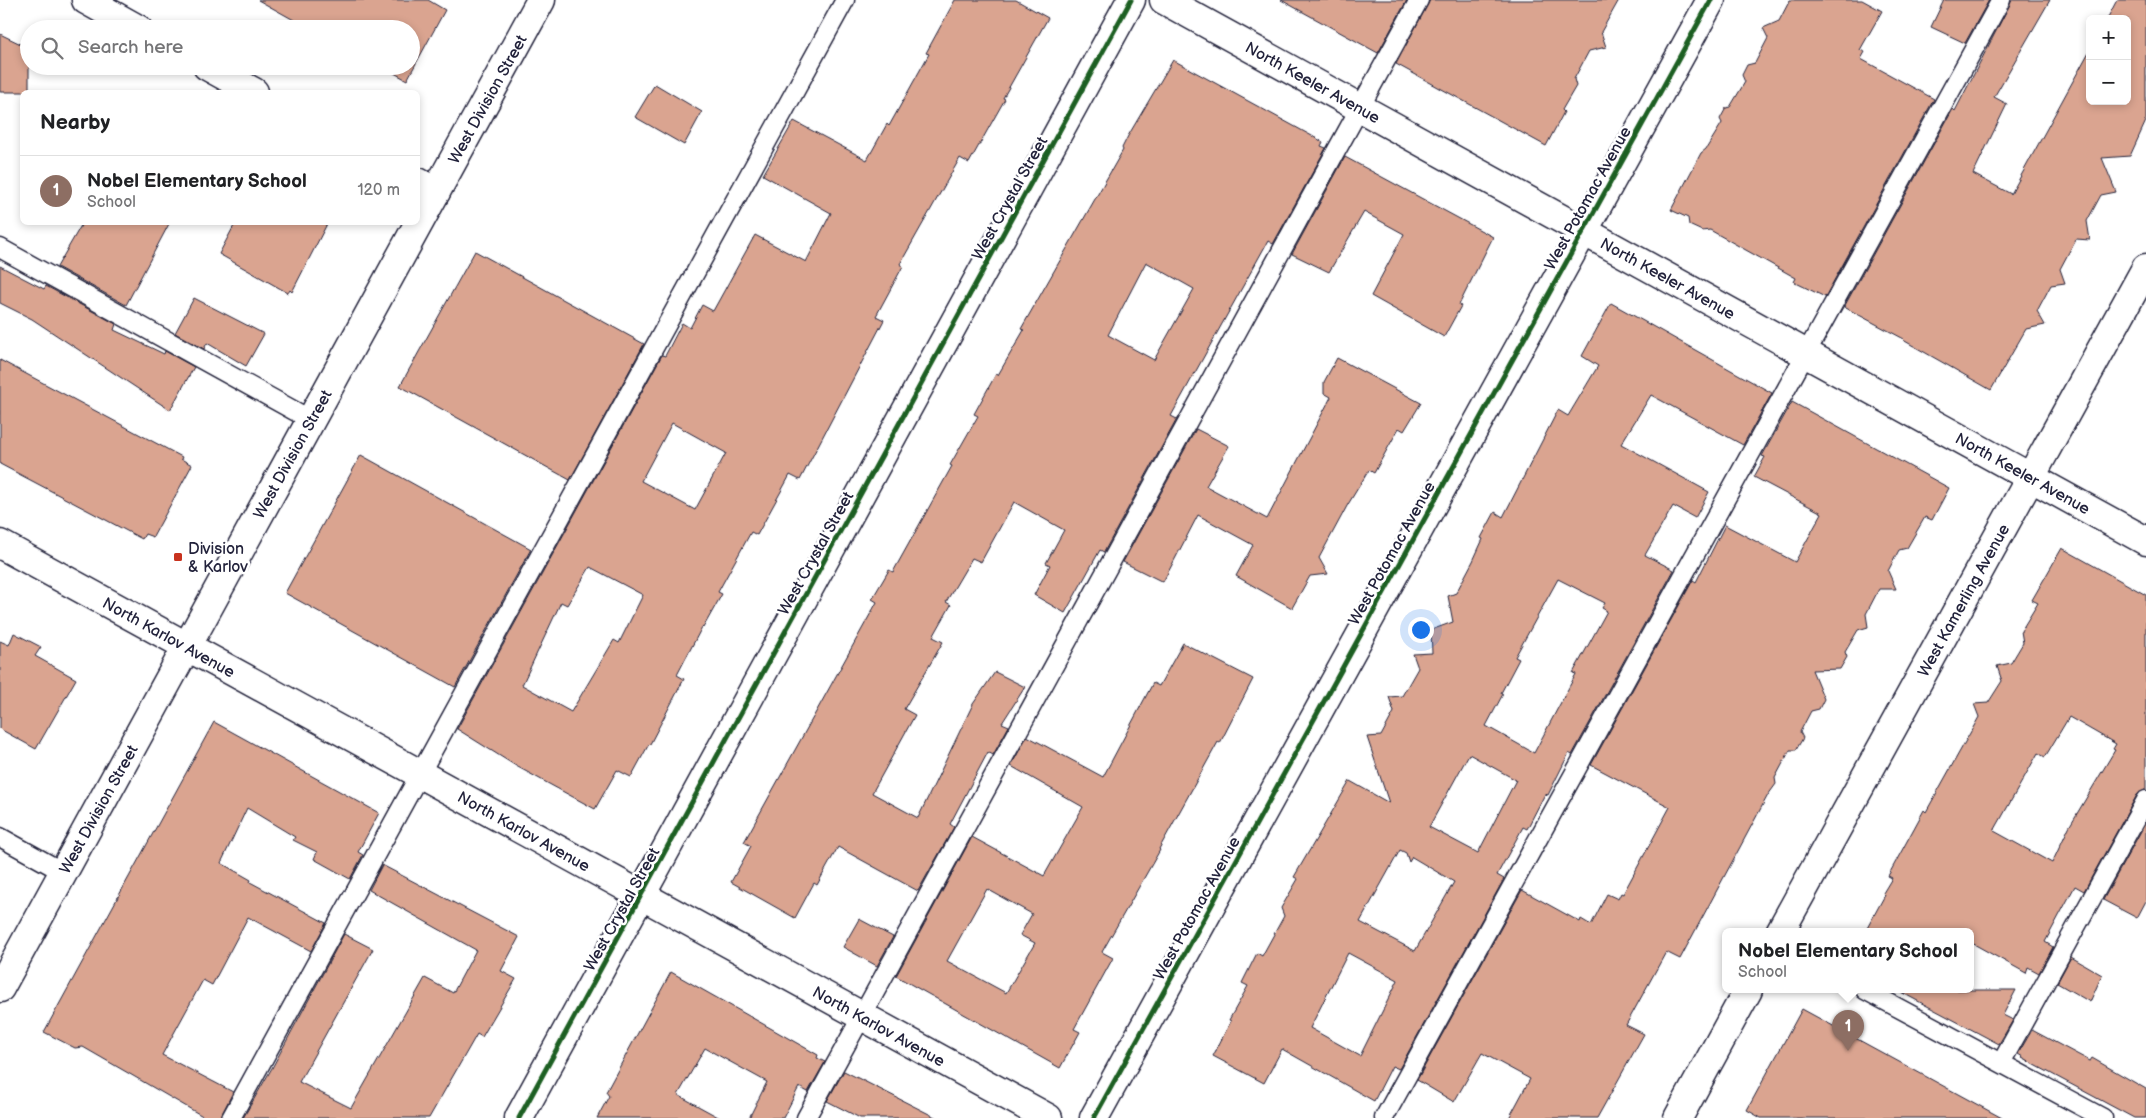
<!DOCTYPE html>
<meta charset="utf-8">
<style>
:root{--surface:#fff;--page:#f6f6f6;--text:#202124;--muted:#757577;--line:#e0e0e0;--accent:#c8321e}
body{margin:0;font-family:"Balsamiq Sans",sans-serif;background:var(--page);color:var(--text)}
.controls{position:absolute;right:15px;top:15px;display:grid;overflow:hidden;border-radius:8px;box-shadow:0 2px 8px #0003}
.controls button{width:45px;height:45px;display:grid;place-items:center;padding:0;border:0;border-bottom:1px solid var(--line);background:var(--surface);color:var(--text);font:25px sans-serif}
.you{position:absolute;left:1420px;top:629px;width:18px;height:18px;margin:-12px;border:4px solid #fff;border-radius:50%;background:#1a73e8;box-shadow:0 0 0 8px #1a73e833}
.badge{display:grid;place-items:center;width:32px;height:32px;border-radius:50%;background:var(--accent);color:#fff;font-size:16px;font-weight:700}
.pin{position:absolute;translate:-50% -41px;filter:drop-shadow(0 1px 2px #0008)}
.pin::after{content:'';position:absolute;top:26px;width:18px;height:15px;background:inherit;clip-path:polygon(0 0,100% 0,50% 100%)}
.popup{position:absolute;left:1722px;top:928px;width:252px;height:65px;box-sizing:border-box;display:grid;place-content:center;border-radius:8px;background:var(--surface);filter:drop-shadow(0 1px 4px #0005);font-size:16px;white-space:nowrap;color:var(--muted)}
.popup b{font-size:19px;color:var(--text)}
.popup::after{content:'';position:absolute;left:50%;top:100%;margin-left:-10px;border:10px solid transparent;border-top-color:var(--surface)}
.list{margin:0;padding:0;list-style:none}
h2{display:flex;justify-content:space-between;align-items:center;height:65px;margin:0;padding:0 20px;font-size:21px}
h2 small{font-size:16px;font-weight:400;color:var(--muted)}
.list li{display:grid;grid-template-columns:32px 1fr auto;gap:15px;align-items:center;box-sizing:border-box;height:70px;padding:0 20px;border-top:1px solid var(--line)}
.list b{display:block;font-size:19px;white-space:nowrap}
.list p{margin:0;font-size:16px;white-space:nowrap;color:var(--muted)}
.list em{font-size:16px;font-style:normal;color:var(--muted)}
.icon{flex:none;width:28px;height:28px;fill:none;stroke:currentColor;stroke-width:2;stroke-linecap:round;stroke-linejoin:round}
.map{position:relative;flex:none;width:2146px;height:1118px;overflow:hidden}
.search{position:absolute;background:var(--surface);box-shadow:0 2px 8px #0003;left:20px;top:20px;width:400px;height:55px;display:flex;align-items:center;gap:12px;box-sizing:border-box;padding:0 18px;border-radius:28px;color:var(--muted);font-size:19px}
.panel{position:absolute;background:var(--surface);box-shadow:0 2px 8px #0003;left:20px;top:90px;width:400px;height:135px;border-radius:8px}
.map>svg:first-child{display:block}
.building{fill:#daa490;stroke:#22223b;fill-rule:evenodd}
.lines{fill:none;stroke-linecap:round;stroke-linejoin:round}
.lane-casing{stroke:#22223b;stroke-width:21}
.street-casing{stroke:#22223b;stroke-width:31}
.secondary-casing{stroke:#22223b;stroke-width:31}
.lane{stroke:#fff;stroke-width:18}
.street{stroke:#fff;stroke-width:28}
.secondary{stroke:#fff;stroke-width:28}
.cycleway-casing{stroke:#fff;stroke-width:8}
.cycleway{stroke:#1b5e20;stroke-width:5}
.poi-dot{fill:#c8321e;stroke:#fff;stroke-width:2}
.labels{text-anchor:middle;stroke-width:5;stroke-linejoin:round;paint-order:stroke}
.street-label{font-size:16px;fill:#22223b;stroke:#fff}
.poi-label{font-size:16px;fill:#22223b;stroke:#fff;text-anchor:start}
</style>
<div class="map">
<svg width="2146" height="1118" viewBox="0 0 2146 1118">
<rect width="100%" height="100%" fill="#fff"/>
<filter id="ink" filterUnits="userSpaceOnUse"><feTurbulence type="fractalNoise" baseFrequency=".02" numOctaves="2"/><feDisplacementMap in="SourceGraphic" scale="10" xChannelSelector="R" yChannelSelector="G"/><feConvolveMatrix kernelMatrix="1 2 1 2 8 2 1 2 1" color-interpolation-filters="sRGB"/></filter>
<g filter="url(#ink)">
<!-- building -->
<path class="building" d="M 258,0 L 428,0 L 445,10 L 407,80 L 381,66 L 411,66 L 411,29 L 310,29 Z
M 955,0 L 1016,0 L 1048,18 L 1003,98 L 1005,99 L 969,163 L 960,158 L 900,264 L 903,266 L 876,316 L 884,320 L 800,480 L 790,475 L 757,535 L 751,532 L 718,592 L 722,594 L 703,628 L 702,627 L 677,675 L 684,679 L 650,744 L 649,744 L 631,777 L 617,770 L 595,809 L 516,766 L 457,729 L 662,355 L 665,356 L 682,323 L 690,328 L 702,305 L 713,311 L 755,235 L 806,262 L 831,213 L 763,175 L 794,121 L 867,160 L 887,124 L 889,126 L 929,54 L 926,53 ZM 672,423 L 726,453 L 695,510 L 641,481 ZM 590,567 L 643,595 L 619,643 L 614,640 L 571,712 L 522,685 L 561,602 L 567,605 Z
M 1281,0 L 1407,0 L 1378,53 Z
M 1430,0 L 1619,0 L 1601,32 L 1606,47 L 1589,51 L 1574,79 L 1576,86 L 1562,110 L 1564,112 L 1546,146 L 1396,64 Z
M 1790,0 L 1862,0 L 1882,11 L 1860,50 L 1865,52 L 1861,59 L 1934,99 L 1825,297 L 1794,282 L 1796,278 L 1710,230 L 1702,231 L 1689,225 L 1688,218 L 1671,210 L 1701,153 L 1706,149 L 1722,123 L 1720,119 L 1726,108 L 1730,107 L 1745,82 L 1742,75 L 1747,65 L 1755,63 L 1768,38 L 1763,28 L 1779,21 Z
M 1944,0 L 1989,0 L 1965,43 L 1931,27 Z
M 2012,0 L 2050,0 L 1994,97 L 2007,104 L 1973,174 L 2011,194 L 2090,50 L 2090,101 L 2127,101 L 2127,19 L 2107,19 L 2117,0 L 2146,0 L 2146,121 L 2130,156 L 2102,158 L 2116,192 L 2101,195 L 2087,221 L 2090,240 L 2076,239 L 2060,269 L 2065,283 L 2051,285 L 2037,311 L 2045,325 L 2026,329 L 1991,390 L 1903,340 L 1904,339 L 1844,307 L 1953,109 L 1955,111 Z
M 0,34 L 29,48 L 29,92 L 0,92 Z
M 1173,60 L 1323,142 L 1321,146 L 1326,148 L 1273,244 L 1268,241 L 1171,416 L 1177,419 L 1104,552 L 1100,550 L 1065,613 L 1034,595 L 1050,565 L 1046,563 L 1064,530 L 1014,502 L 981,562 L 972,558 L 946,602 L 951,605 L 933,637 L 943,642 L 904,709 L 915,715 L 872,793 L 918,818 L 973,704 L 995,672 L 1025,687 L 1002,723 L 1009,726 L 993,755 L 988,752 L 950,824 L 954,827 L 918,891 L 838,847 L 817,885 L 814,883 L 795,918 L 731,882 L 751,846 L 744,842 L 877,602 L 872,599 L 889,570 L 893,572 L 952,466 L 950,465 L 978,416 L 974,414 L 996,374 L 998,375 L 1024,330 L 1021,329 L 1123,150 L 1122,148 L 1128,136 ZM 1146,262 L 1194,289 L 1154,360 L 1108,335 Z
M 655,84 L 702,112 L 684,145 L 635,117 Z
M 1345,157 L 1493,237 L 1459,305 L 1461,306 L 1444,337 L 1371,296 L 1404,234 L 1364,212 L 1329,272 L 1292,254 Z
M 83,222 L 170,222 L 126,305 L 57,267 Z
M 236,222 L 328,222 L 292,292 L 290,290 L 288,293 L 219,254 Z
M 475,251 L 644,344 L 570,480 L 400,386 Z
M 0,266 L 44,289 L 46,286 L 116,324 L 114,330 L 164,354 L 165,351 L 194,367 L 170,410 L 32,319 L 0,303 Z
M 194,298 L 264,334 L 246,366 L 207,343 L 204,349 L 175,333 Z
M 1611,303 L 1772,393 L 1743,445 L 1651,395 L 1621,444 L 1709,492 L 1695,518 L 1673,506 L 1645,555 L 1674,570 L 1572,755 L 1569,753 L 1548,795 L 1545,794 L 1527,829 L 1523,827 L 1497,875 L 1504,879 L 1399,1069 L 1392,1066 L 1374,1101 L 1282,1049 L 1264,1083 L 1213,1056 L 1231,1021 L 1229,1020 L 1248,986 L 1242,983 L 1257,953 L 1262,956 L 1284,916 L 1281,908 L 1298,879 L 1294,877 L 1350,781 L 1389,803 L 1367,737 L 1381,736 L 1394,712 L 1389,697 L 1402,696 L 1418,668 L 1413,654 L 1432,653 L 1431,630 L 1453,622 L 1448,596 L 1456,593 L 1473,561 L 1483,539 L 1481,538 L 1495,512 L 1503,517 L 1558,410 L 1568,416 L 1598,366 L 1582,356 ZM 1558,579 L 1605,603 L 1602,608 L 1607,611 L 1573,673 L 1576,674 L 1534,753 L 1486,726 L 1503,694 L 1501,693 L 1519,659 L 1515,657 ZM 1469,754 L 1516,780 L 1478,853 L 1429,827 ZM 1400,850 L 1406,853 L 1409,862 L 1412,857 L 1454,882 L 1415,951 L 1360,922 ZM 1348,953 L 1398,980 L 1360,1056 L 1310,1028 Z
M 1337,358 L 1421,403 L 1404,431 L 1399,428 L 1374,473 L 1369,470 L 1347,506 L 1319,558 L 1328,574 L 1310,576 L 1292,608 L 1236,576 L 1253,545 L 1198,515 L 1163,582 L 1123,562 L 1196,429 L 1229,446 L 1206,486 L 1267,519 L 1331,397 L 1324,393 L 1324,382 Z
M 0,360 L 182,457 L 181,459 L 192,465 L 153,537 L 145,534 L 142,539 L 0,464 Z
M 1792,402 L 1949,488 L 1932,520 L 1925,517 L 1907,548 L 1899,550 L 1888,571 L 1896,589 L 1879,589 L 1866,614 L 1868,627 L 1858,630 L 1845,652 L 1847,657 L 1840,669 L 1812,670 L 1824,699 L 1819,709 L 1811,711 L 1800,732 L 1803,738 L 1796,750 L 1790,750 L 1775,778 L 1776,784 L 1768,795 L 1680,959 L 1666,952 L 1626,1025 L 1644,1034 L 1597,1118 L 1509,1118 L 1530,1079 L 1482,1053 L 1454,1102 L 1417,1080 L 1522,890 L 1580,922 L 1581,919 L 1591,925 L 1607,894 L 1618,899 L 1621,893 L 1623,894 L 1670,807 L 1591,765 L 1693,580 L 1696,582 L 1725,525 L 1795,562 L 1822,513 L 1754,477 L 1765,457 L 1762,456 Z
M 361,455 L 531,549 L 455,687 L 285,593 Z
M 2062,548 L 2146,595 L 2146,789 L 2137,795 L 2084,891 L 2075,886 L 2045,942 L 2053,947 L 2039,973 L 2028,967 L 2026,973 L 1970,942 L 1970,932 L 1865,932 L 1885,895 L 1883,893 L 1892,878 L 1888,876 L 1924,810 L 1926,812 L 1979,717 L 1974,704 L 1988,703 L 2002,681 L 1997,666 L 2011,663 L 2023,643 L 2021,631 L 2038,603 L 2032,600 ZM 2069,717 L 2116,744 L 2113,749 L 2115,750 L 2069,827 L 2052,863 L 1994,831 L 2038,753 L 2045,757 Z
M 14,633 L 41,647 L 35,656 L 76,679 L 36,749 L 0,729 L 0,641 L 9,645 Z
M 1183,643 L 1253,679 L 1220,743 L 1218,742 L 1159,849 L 1160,850 L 1102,952 L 1113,958 L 1074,1029 L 1080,1032 L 1060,1068 L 896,976 L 972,837 L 1044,876 L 1083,807 L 1011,766 L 1027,736 L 1103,777 L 1153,683 L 1159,686 ZM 987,889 L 1032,914 L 1020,935 L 1035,943 L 1006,993 L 947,961 Z
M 214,722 L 379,813 L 358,852 L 363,855 L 350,879 L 314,859 L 317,852 L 293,840 L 295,837 L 247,808 L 221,863 L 251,880 L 250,882 L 326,923 L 311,951 L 248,917 L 212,985 L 203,980 L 162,1055 L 233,1092 L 220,1118 L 206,1118 L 83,1047 L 75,1048 L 44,1032 Z
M 2146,822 L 2146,901 L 2137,918 L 2103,900 Z
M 382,865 L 519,937 L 501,971 L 516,979 L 482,1037 L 477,1034 L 429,1118 L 243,1118 L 272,1068 L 344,934 L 373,949 L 299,1082 L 351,1108 L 425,978 L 453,993 L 476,950 L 369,890 Z
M 859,919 L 893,937 L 877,966 L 843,947 Z
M 2071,957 L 2102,975 L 2090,1002 L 2057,983 Z
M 671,972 L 818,1055 L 817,1058 L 825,1062 L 808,1092 L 799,1087 L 783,1118 L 749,1118 L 767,1082 L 705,1048 L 678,1095 L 720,1118 L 597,1118 L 609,1096 L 606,1092 Z
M 1897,990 L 2016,990 L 2003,1015 L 2013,1020 L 1999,1044 Z
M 1802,1009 L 2002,1118 L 1761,1118 L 1747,1110 Z
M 2032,1030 L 2090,1061 L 2092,1058 L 2146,1089 L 2146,1118 L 2134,1118 L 2022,1058 L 2023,1057 L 2018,1054 Z
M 844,1071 L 937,1118 L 860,1118 L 827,1101 Z"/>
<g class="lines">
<!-- lane casing -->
<g class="lane-casing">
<path id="lane" d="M 0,248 L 311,420
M 0,837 L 63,872
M 1865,990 L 2103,1118
M 2001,1063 L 2146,800
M 231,1118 L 845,0
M 806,1118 L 1419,0
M 1384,1118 L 2001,0"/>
</g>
<!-- street casing -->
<g class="street-casing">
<path id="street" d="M 86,0 L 138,29
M 1164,0 L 2146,541
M 207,66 L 254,92
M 418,182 L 436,192
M 0,544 L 1048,1118
M 1780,932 L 2146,268
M 519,1118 L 1131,0
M 1094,1118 L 1711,0
M 1678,1118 L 1748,990"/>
</g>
<!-- secondary casing -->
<g class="secondary-casing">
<path id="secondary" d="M 0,988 L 541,0"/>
</g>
<!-- lane -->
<use href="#lane" class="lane"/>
<!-- street -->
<use href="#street" class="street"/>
<!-- secondary -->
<use href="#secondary" class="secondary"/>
<!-- cycleway casing -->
<g class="cycleway-casing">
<path id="cycleway" d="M 519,1118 L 1131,0
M 1094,1118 L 1711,0"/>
</g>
<!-- cycleway -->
<use href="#cycleway" class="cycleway"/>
</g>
</g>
<!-- markers -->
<rect class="poi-dot" x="173" y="552" width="10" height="10" rx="2.5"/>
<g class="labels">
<!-- street labels -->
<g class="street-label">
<text transform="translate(1313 82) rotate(29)" y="6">North Keeler Avenue</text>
<text transform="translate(487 99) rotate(-61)" y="6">West Division Street</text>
<text transform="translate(1009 198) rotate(-61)" y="6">West Crystal Street</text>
<text transform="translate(1587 198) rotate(-61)" y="6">West Potomac Avenue</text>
<text transform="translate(1668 278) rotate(29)" y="6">North Keeler Avenue</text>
<text transform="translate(292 454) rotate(-61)" y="6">West Division Street</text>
<text transform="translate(2023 473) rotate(29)" y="6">North Keeler Avenue</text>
<text transform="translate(815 553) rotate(-61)" y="6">West Crystal Street</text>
<text transform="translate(1391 553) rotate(-61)" y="6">West Potomac Avenue</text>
<text transform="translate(1963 600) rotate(-61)" y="6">West Kamerling Avenue</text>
<text transform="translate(169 637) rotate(29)" y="6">North Karlov Avenue</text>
<text transform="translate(98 809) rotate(-61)" y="6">West Division Street</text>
<text transform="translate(524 831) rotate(29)" y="6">North Karlov Avenue</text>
<text transform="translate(1196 908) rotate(-61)" y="6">West Potomac Avenue</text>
<text transform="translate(621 909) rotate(-61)" y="6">West Crystal Street</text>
<text transform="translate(879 1026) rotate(29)" y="6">North Karlov Avenue</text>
</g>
<!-- poi labels -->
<g class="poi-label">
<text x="188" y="554">Division<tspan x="188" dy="18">&amp; Karlov</tspan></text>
</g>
</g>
</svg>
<div class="controls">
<button>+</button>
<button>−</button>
</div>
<div class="you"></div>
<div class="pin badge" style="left:1848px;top:1051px;background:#8d6e63">1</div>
<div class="popup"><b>Nobel Elementary School</b>School</div>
<div class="search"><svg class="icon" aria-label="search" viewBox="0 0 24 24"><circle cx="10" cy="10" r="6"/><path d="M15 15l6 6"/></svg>Search here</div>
<section class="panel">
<h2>Nearby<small></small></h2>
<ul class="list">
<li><span class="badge" style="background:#8d6e63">1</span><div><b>Nobel Elementary School</b><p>School</p></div><em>120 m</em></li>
</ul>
</section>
</div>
